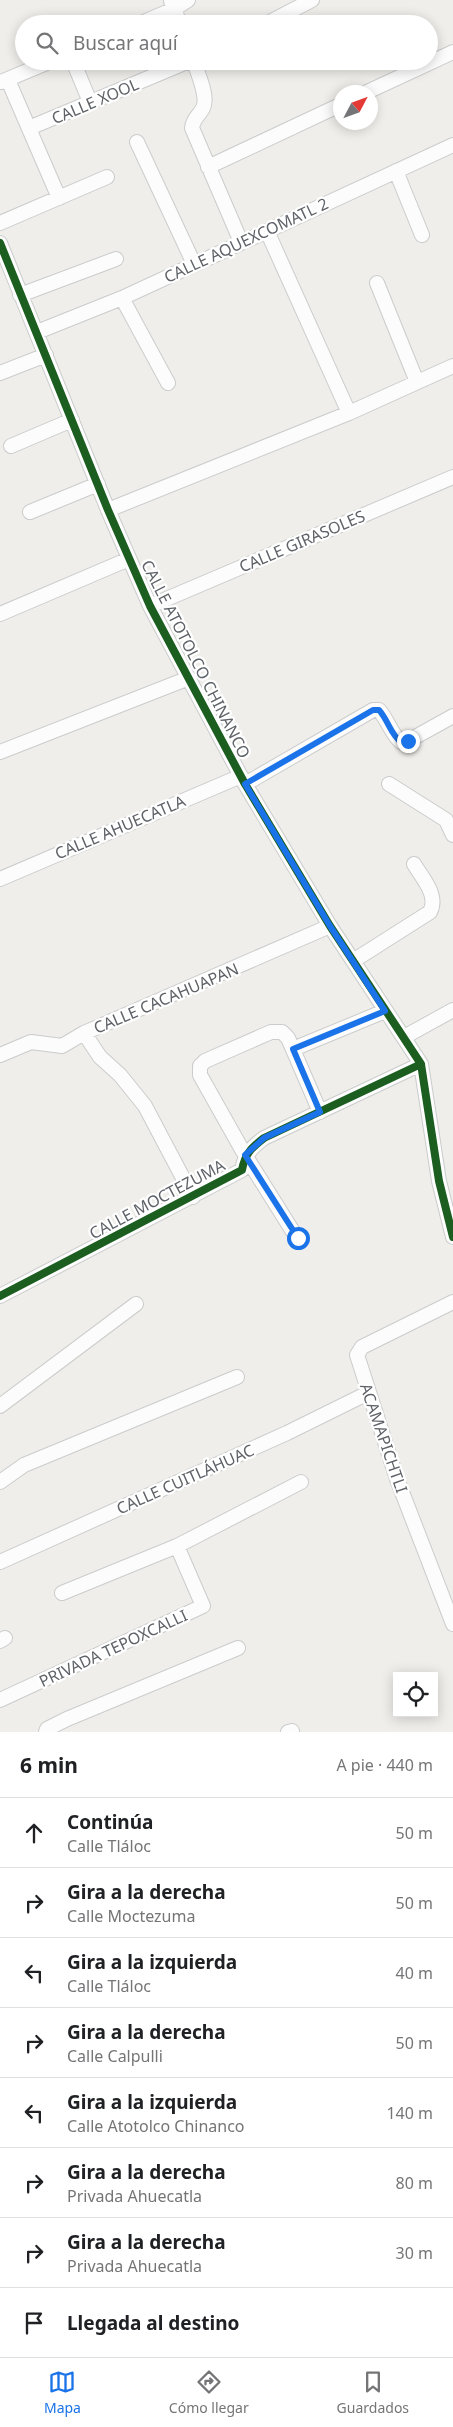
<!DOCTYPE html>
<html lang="es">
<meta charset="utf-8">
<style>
:root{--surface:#fff;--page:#f2f2f2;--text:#202124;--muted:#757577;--line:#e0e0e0;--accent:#1a73e8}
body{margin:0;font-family:"Noto Sans",sans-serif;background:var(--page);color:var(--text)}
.controls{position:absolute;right:15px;bottom:15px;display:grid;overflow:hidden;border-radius:0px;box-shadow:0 2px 12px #0003}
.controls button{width:45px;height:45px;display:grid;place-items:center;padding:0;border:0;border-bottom:1px solid var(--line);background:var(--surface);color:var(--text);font:25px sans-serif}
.compass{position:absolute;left:333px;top:85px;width:45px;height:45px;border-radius:50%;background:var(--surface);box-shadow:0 2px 12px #0003;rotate:49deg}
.stop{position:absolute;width:15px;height:15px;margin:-11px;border:4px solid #1a73e8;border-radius:50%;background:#fff}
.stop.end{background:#1a73e8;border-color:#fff;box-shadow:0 1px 5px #0008}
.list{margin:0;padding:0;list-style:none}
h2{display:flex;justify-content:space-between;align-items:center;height:65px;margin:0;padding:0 20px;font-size:21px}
h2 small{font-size:16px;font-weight:400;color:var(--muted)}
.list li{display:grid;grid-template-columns:32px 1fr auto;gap:15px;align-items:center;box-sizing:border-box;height:70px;padding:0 20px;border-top:1px solid var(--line)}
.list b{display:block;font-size:19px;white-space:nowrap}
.list p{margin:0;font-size:16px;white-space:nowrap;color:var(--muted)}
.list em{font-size:16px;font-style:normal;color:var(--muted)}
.icon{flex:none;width:28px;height:28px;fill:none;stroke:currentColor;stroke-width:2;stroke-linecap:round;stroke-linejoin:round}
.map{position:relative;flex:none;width:453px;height:1732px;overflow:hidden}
.search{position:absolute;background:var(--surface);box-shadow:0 2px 12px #0003;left:15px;right:15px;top:15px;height:55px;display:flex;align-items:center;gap:12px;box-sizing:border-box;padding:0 18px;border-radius:28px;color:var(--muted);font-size:19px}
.sheet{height:625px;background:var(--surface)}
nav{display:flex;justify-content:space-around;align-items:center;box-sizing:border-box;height:70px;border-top:1px solid var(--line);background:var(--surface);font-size:14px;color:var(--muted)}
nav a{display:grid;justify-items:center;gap:2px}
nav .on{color:var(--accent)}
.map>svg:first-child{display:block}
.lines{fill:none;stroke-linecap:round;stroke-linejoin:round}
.street-casing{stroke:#cbcccc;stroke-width:16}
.street{stroke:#fdfcfc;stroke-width:14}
.cycleway-casing{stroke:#fff;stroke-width:11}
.cycleway{stroke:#1b5e20;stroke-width:8}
.route{stroke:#1a73e8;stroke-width:6}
.labels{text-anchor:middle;stroke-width:4.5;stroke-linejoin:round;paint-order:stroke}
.street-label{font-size:16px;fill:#5f6368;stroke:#fff}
</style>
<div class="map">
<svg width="453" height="1732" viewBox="0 0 453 1732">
<rect width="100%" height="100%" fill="#efeeea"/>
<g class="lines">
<!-- street casing -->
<g class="street-casing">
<path id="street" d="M 171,1 L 180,24
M 139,24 L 174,9 L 188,0
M 266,24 L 312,0
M 73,61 L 90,102
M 194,61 C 197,73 209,96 203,108 C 199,116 193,118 192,128 L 241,242
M 8,80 L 59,198
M 1,82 L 51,61
M 367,92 L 453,52
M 29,128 L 189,61
M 137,142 L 194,264
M 208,167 L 340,105
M 396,171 L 422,235
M 0,223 L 107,177
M 267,231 L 349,413
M 0,243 L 108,510 L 150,606 L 245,784 L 330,926 L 421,1064 L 439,1181 L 453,1237
M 377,283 L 417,382
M 20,295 L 116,259
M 122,298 L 168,383
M 37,332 L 122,298 L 453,145
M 0,373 L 46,355
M 11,446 L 72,420
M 108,510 L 349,413 L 453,366
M 30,512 L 98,484
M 150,606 L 453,477
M 0,614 L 129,559
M 0,752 L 189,678
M 245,784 L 373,710 L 379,710 C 388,720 391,734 401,742 L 408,741 L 453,716
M 389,784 L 446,820 L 453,835
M 0,879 L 241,776
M 353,961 L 430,912 C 439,895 422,878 414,864
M 84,1033 L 100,1057 L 120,1075 L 145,1106 L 193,1197
M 404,1037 L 453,1010
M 293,1049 L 385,1011
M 0,1055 L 31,1042 L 62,1046 L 84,1033 L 330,926
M 297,1238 L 245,1155 L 200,1075 L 200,1066 L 205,1061 L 271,1032 L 282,1032 L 288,1038 L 320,1112
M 0,1296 L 242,1170 C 245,1154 251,1148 264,1138 L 421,1064
M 453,1302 L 362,1347 L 357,1355 L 397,1479 L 453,1624
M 0,1406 L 136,1304
M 0,1482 L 24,1465 L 237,1377
M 0,1562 L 287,1433 L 368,1393
M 62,1593 L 177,1546 L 301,1482
M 0,1641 L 5,1638
M 0,1700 L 203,1606 L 177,1546
M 46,1732 L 47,1729 L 67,1719 L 238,1648
M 288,1732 L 292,1731"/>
</g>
<!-- street -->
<use href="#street" class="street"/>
<!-- cycleway casing -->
<g class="cycleway-casing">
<path id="cycleway" d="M 0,243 L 108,510 L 150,606 L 245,784 L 330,926 L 421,1064 L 439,1181 L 453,1237
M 0,1296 L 242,1170 C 245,1154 251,1148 264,1138 L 421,1064"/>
</g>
<!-- cycleway -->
<use href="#cycleway" class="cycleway"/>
</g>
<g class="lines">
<!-- route -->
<path class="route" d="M 298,1238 L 245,1155 L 264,1138 L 320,1112 L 293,1049 L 385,1011 L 330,926 L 245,784 L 373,710 L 379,710 C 388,720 391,735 401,742 L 408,741"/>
</g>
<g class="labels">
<!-- street labels -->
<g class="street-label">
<text transform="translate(95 101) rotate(-23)" y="6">CALLE XOOL</text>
<text transform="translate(246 240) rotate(-25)" y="6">CALLE AQUEXCOMATL 2</text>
<text transform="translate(302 541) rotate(-23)" y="6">CALLE GIRASOLES</text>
<text transform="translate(196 659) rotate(63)" y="6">CALLE ATOTOLCO CHINANCO</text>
<text transform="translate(120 827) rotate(-23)" y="6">CALLE AHUECATLA</text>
<text transform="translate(166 998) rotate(-23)" y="6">CALLE CACAHUAPAN</text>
<text transform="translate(157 1199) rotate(-28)" y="6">CALLE MOCTEZUMA</text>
<text transform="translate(384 1438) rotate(71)" y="6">ACAMAPICHTLI</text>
<text transform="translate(185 1479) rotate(-24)" y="6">CALLE CUITLÁHUAC</text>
<text transform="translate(113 1648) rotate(-25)" y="6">PRIVADA TEPOXCALLI</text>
</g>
</g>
</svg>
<div class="controls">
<button><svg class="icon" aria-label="locate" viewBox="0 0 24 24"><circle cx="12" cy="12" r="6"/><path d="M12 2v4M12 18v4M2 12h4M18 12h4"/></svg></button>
</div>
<svg class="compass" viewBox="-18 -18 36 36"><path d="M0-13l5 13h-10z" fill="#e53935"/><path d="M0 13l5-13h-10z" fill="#757577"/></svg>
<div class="stop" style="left:298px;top:1238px"></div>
<div class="stop end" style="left:408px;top:741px"></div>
<div class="search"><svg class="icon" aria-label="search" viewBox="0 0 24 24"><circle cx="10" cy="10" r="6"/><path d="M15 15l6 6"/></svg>Buscar aquí</div>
</div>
<section class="sheet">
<h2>6 min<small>A pie · 440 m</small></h2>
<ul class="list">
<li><svg class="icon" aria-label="ahead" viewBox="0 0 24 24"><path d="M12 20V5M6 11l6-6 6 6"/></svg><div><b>Continúa</b><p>Calle Tláloc</p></div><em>50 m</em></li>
<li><svg class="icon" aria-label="right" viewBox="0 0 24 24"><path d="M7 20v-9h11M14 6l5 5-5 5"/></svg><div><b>Gira a la derecha</b><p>Calle Moctezuma</p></div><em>50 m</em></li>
<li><svg class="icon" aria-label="left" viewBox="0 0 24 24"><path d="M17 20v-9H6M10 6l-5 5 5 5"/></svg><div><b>Gira a la izquierda</b><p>Calle Tláloc</p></div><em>40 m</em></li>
<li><svg class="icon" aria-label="right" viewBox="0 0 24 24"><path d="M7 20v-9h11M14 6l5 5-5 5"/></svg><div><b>Gira a la derecha</b><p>Calle Calpulli</p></div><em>50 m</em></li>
<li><svg class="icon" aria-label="left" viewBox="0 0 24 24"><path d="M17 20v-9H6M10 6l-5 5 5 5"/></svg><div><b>Gira a la izquierda</b><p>Calle Atotolco Chinanco</p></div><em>140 m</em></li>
<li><svg class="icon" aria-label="right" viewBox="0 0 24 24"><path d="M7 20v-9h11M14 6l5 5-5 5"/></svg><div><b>Gira a la derecha</b><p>Privada Ahuecatla</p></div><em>80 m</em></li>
<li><svg class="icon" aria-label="right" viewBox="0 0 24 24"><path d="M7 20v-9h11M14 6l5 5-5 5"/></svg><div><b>Gira a la derecha</b><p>Privada Ahuecatla</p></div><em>30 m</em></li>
<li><svg class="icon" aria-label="arrive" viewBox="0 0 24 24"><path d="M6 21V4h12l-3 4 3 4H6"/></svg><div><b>Llegada al destino</b></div></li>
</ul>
</section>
<nav>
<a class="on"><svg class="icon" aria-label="map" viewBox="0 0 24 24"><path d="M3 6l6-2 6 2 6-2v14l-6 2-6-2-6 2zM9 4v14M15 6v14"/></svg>Mapa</a>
<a><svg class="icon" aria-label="directions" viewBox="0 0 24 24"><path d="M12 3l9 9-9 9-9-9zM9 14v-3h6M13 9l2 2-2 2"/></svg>Cómo llegar</a>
<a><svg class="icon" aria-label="saved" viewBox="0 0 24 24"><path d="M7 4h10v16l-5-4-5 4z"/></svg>Guardados</a>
</nav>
